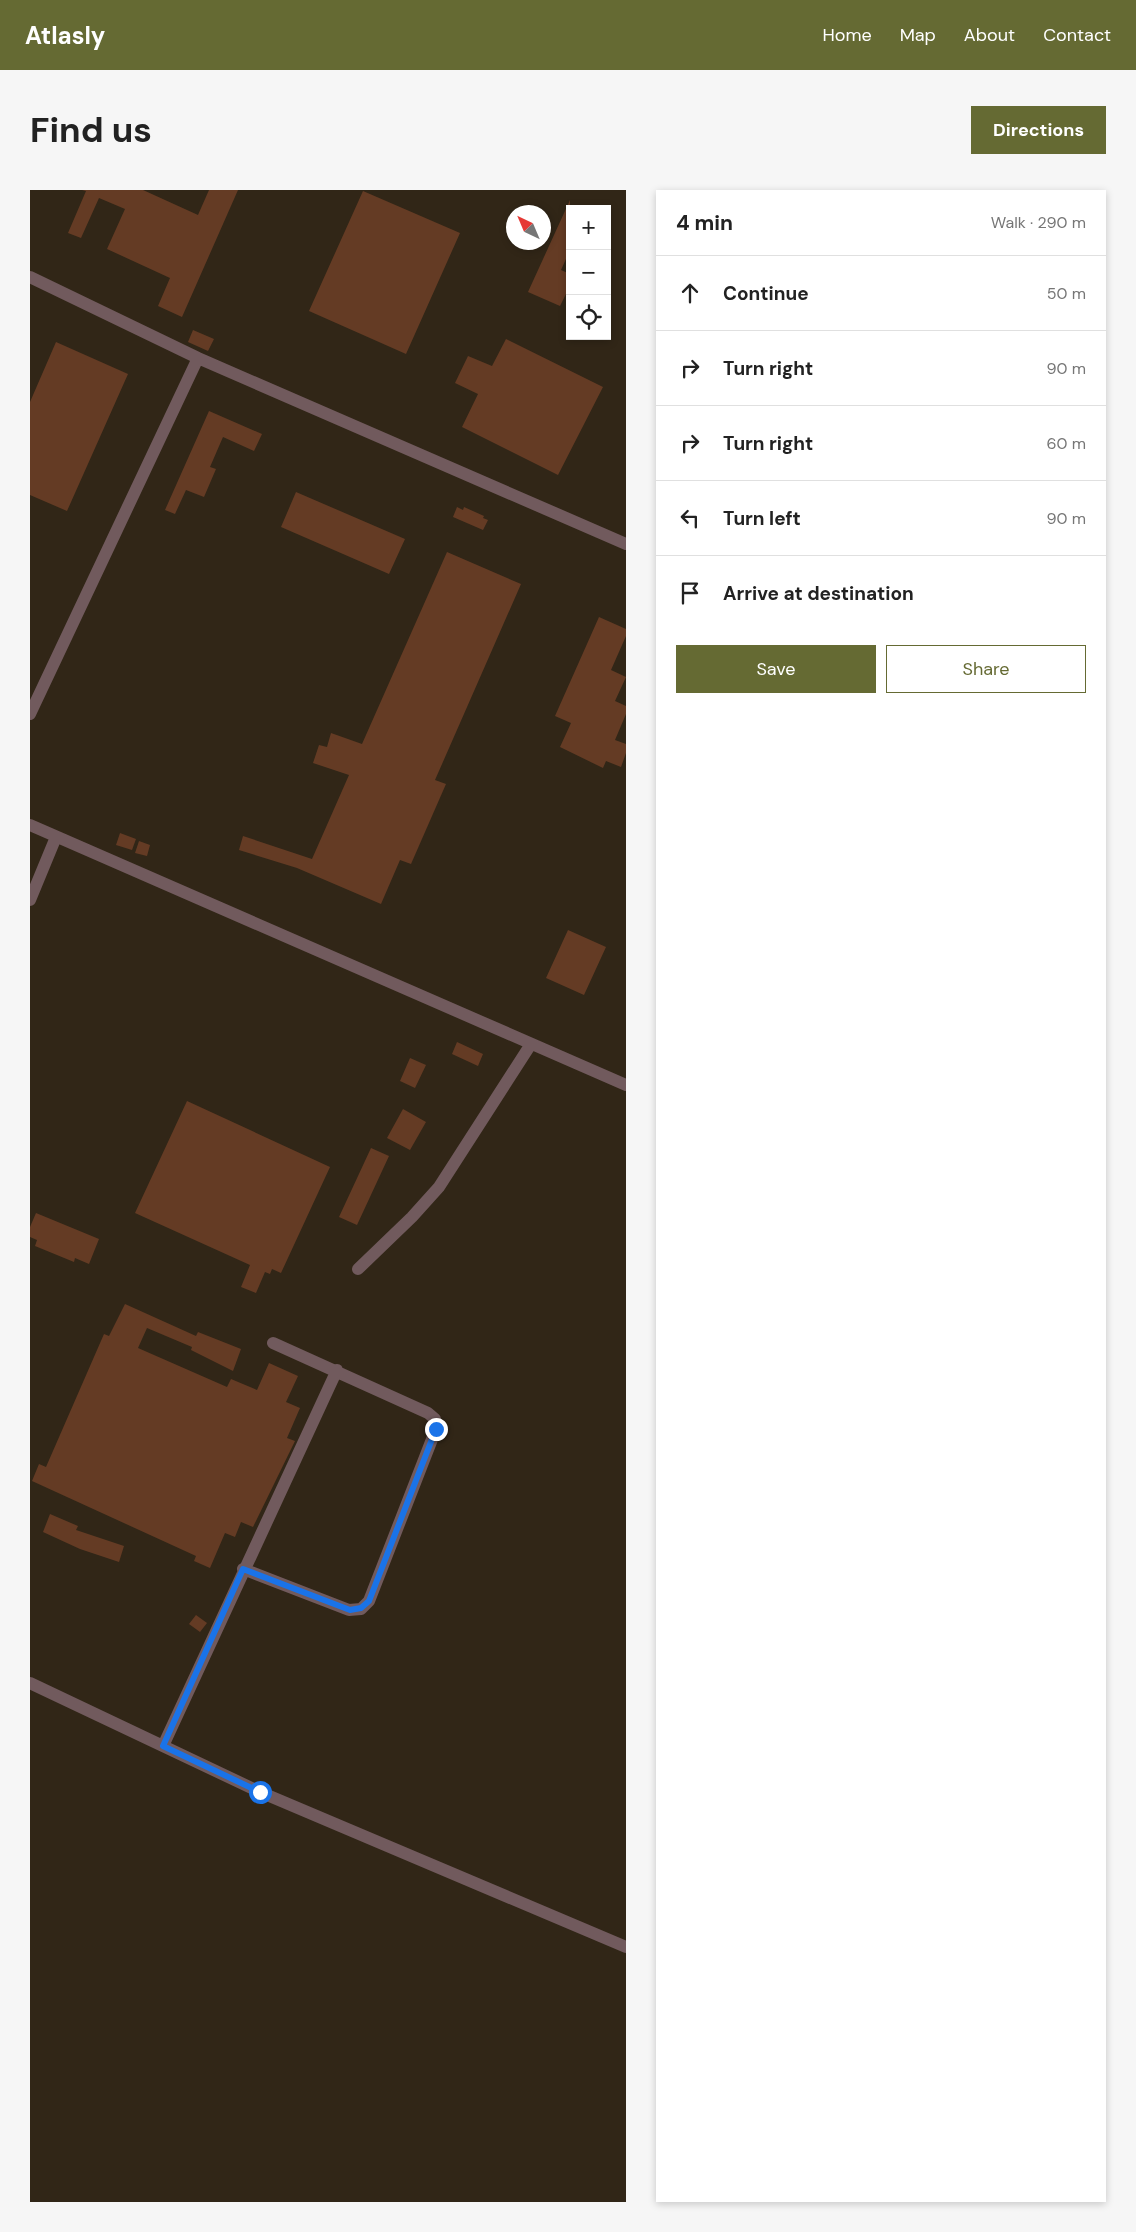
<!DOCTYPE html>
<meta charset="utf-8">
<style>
:root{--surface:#fff;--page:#f6f6f6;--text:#222;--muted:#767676;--line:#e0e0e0;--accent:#656a33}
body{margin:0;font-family:"DM Sans",sans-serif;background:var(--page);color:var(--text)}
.controls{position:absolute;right:15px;top:15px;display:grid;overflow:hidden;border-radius:0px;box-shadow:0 2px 8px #0003}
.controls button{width:45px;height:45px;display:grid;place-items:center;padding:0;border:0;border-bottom:1px solid var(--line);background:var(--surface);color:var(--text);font:25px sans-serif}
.compass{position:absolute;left:476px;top:15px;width:45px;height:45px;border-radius:50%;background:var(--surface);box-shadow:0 2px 8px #0003;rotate:316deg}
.stop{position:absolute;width:15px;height:15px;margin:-11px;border:4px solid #1a73e8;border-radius:50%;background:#fff}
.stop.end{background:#1a73e8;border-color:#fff;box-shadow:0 1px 5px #0008}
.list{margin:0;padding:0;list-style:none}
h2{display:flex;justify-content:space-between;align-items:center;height:65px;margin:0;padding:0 20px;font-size:21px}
h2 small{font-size:16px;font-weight:400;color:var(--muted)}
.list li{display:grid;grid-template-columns:32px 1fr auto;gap:15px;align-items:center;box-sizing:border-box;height:75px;padding:0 20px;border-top:1px solid var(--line)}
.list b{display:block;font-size:19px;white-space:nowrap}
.list em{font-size:16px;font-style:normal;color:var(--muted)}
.actions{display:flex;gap:10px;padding:15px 20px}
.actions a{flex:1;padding:11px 0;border:1px solid var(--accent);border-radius:0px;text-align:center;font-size:18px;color:var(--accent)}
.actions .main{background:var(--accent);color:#fff}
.icon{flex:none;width:28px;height:28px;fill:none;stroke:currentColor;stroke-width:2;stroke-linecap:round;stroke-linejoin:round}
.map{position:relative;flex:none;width:596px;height:2012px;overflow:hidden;border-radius:0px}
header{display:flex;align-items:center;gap:30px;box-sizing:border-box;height:70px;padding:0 25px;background:var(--accent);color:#fff}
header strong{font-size:24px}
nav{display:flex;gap:28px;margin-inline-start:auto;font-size:18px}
.intro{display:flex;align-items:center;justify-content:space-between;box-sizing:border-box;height:120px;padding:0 30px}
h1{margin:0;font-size:35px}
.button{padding:12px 22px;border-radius:0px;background:var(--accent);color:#fff;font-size:18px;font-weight:700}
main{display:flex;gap:30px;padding:0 30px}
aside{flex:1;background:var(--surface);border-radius:0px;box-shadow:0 2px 8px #0003}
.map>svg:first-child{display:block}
.building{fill:#643b24}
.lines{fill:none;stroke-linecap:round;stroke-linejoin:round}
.minor{stroke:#715a5d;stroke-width:12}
.route{stroke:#1a73e8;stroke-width:6}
</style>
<header>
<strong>Atlasly</strong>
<nav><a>Home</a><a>Map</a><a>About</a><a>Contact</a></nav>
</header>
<div class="intro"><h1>Find us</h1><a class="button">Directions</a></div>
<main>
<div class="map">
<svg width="596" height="2012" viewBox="0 0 596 2012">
<rect width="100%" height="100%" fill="#312617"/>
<!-- building -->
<path class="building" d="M 52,0 L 113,0 L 168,25 L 179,0 L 208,0 L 152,127 L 128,116 L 140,88 L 77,59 L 95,19 L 69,8 L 51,48 L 38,43 L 56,1 Z
M 333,1 L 430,43 L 376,164 L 279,121 Z
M 540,10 L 540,60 L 531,80 L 540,84 L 540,96 L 530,116 L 498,102 Z
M 163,140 L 184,149 L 178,161 L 158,152 Z
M 476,149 L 573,197 L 528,285 L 432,237 L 448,204 L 425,193 L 438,166 L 462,176 Z
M 26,152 L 98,184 L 37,321 L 0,305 L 0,212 Z
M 179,221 L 232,244 L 224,261 L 193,247 L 180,277 L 186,279 L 174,307 L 156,300 L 145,324 L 135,320 Z
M 266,302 L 375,349 L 359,384 L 251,337 Z
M 427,317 L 433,320 L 434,317 L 454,326 L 453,328 L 458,330 L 453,340 L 423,327 Z
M 417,362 L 491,394 L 405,590 L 416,594 L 381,674 L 370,670 L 351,714 L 267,678 L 209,660 L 213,646 L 282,669 L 319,585 L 283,573 L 289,555 L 297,557 L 301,543 L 332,554 Z
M 569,427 L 596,439 L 596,446 L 581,480 L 596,487 L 585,511 L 596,516 L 596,524 L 585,550 L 596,554 L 596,563 L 591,577 L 576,571 L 573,578 L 530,557 L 541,533 L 525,526 Z
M 90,643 L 106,649 L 102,660 L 86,655 Z
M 109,651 L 120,655 L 117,666 L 105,663 Z
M 538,740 L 576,757 L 554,805 L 516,788 Z
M 427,852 L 453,864 L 448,876 L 422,864 Z
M 380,868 L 396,875 L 385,898 L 370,891 Z
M 157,911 L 300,977 L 251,1083 L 242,1079 L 240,1084 L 235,1082 L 226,1103 L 211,1097 L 220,1075 L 105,1023 Z
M 373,919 L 396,932 L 380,960 L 357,948 Z
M 341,958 L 359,966 L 327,1035 L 309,1027 Z
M 6,1023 L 69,1049 L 59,1074 L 45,1068 L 44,1072 L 5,1056 L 7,1050 L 0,1047 L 0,1037 Z
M 95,1114 L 166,1146 L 168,1142 L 211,1159 L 203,1181 L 161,1160 L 162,1157 L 117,1138 L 108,1158 L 197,1197 L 201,1189 L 227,1200 L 239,1173 L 268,1186 L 256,1212 L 270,1218 L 257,1248 L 265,1251 L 223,1337 L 211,1332 L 205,1347 L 195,1343 L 180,1378 L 164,1371 L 166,1366 L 2,1291 L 9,1274 L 16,1277 L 74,1144 L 79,1146 Z
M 20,1324 L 48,1336 L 46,1340 L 94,1356 L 89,1372 L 50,1359 L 13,1342 Z
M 166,1425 L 177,1433 L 170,1442 L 159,1434 Z"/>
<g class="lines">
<!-- minor -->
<path class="minor" d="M 0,87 L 168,168 L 596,354
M 0,524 L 168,168
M 0,635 L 596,895
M 0,710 L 26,647
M 328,1079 L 382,1027 L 409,997 L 501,854
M 213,1379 L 319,1420 L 331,1419 L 339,1411 L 406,1239 L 405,1229 L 398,1223 L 243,1153
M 0,1493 L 230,1602 L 596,1757
M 133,1556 L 307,1180"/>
</g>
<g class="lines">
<!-- route -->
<path class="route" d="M 230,1602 L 133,1556 L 213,1379 L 320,1420 L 331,1418 L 339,1411 L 406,1239"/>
</g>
</svg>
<div class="controls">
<button>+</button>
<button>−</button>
<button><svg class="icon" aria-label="locate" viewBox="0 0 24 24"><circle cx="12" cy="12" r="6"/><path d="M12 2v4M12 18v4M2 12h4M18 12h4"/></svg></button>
</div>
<svg class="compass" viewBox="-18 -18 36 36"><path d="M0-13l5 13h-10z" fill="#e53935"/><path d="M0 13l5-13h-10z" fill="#767676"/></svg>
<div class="stop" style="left:230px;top:1602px"></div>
<div class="stop end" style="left:406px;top:1239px"></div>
</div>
<aside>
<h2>4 min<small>Walk · 290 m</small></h2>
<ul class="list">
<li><svg class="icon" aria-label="ahead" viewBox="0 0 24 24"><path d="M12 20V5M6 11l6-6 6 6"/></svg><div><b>Continue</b></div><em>50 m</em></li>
<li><svg class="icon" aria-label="right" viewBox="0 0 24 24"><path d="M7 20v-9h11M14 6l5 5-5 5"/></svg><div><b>Turn right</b></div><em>90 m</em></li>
<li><svg class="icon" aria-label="right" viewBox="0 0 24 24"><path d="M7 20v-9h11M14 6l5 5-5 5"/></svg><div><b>Turn right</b></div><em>60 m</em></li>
<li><svg class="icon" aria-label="left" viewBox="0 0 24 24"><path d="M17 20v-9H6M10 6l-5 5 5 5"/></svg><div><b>Turn left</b></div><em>90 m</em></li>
<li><svg class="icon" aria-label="arrive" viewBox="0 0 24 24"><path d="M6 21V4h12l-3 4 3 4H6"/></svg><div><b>Arrive at destination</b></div></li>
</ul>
<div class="actions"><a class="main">Save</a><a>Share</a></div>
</aside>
</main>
